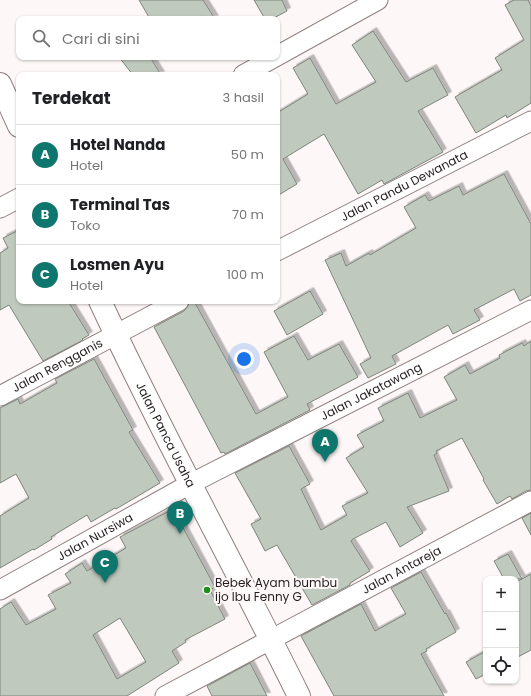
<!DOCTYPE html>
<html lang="id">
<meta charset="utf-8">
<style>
:root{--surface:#fff;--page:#f2f2f2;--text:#202124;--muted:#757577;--line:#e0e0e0;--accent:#0f766e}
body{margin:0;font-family:Poppins,sans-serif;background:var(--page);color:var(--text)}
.controls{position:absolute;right:12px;bottom:12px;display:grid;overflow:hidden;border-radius:8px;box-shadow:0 1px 3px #0004}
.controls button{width:36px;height:36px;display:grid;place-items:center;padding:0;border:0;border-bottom:1px solid var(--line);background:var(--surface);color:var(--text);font:20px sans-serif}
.you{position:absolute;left:244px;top:359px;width:14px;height:14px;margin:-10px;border:3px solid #fff;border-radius:50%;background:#1a73e8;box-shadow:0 0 0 6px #1a73e833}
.badge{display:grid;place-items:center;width:26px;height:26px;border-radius:50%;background:var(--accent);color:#fff;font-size:13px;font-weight:700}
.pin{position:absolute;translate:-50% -33px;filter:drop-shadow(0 1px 2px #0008)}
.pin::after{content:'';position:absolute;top:21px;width:14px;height:12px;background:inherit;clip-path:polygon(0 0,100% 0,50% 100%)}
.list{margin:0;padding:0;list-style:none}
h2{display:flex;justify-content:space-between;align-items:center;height:52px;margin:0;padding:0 16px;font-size:17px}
h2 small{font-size:13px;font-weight:400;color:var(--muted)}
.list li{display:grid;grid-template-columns:26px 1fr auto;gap:12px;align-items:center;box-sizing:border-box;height:60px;padding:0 16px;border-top:1px solid var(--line)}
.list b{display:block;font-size:15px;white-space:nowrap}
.list p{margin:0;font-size:13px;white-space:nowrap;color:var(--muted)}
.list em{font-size:13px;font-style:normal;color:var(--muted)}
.icon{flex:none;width:22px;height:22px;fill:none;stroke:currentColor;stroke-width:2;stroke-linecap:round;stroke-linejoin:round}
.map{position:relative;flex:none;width:531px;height:696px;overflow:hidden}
.search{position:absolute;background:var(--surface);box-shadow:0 1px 3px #0004;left:16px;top:16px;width:264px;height:44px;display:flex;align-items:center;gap:10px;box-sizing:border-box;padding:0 14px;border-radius:8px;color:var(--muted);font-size:15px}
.panel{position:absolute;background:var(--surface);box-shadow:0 1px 3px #0004;left:16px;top:72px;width:264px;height:232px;border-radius:8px}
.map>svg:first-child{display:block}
.building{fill:#c0c9be;stroke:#7d857b;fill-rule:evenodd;filter:url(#shadow)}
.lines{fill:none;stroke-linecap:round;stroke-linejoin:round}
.street-casing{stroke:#8e807f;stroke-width:21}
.secondary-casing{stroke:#8e807f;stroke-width:24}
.street{stroke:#fff;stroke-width:19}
.secondary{stroke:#fff;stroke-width:22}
.poi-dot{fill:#1f8f17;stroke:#fef7f7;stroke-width:1.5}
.labels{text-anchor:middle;stroke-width:4;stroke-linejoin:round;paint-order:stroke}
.street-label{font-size:12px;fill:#231d1d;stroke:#fef7f7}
.poi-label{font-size:12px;fill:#231d1d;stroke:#fef7f7;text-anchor:start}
</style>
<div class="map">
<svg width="531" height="696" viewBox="0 0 531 696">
<defs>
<filter id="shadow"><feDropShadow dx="3.5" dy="-3.5" stdDeviation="0" flood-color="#0004"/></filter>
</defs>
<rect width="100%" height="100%" fill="#fef7f7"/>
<!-- building -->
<path class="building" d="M 139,0 L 203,0 L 215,19 L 150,19 Z
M 254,0 L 282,0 L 287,11 L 272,19 L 265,19 Z
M 514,0 L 528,0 L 531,6 L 531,103 L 507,118 L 506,115 L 476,133 L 455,97 L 502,70 L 495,58 L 524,40 L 505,5 Z
M 373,31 L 406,82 L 433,68 L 448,95 L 418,111 L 443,152 L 384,184 L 382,180 L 358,194 L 324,134 L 283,159 L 297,184 L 277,196 L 277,113 L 308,94 L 293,68 L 310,58 L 336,104 L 376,82 L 352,45 Z
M 119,57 L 150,57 L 161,75 L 133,75 Z
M 504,174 L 531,224 L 531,295 L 520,301 L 514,289 L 474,310 L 480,320 L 453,334 L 448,325 L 392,356 L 396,364 L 368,378 L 360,364 L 371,358 L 325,260 L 341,253 L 346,266 L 369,253 L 370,255 L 416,228 L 404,207 L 425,195 L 429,201 L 459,186 L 463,195 Z
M 19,230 L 19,301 L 68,301 L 89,335 L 82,339 L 83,340 L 43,361 L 9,305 L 0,310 L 0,253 L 8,248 L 3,238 Z
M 310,291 L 323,314 L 287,335 L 274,311 Z
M 190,301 L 194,301 L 256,414 L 288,397 L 264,352 L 294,336 L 308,360 L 339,344 L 358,377 L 307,404 L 310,410 L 225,454 L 224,452 L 221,453 L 154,327 L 184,311 L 188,306 Z
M 531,341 L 531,490 L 526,491 L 512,499 L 510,496 L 497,504 L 483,480 L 484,479 L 462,438 L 436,451 L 437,453 L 434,455 L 449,491 L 407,507 L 423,533 L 400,547 L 386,522 L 353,539 L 351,541 L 370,571 L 350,583 L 350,585 L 312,605 L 277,545 L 265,551 L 251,524 L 261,519 L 235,473 L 289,446 L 310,484 L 301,489 L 321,530 L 347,515 L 342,506 L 368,493 L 346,458 L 364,447 L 357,435 L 384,421 L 378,408 L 408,393 L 420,418 L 457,400 L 444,377 L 465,365 L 470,374 L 500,358 L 499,355 L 522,343 L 524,346 Z
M 94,359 L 133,430 L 129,432 L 160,483 L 116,509 L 115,508 L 91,522 L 87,515 L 51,537 L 52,539 L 34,550 L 33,549 L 0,568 L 0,516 L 29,498 L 16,474 L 0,483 L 0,408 L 18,399 L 20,404 L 57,383 L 55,379 Z
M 173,509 L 215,587 L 210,590 L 225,619 L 185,640 L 186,642 L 172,651 L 179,663 L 127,696 L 0,696 L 0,609 L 11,602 L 26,625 L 56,609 L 48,595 L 71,583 L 65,574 L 82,563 L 87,571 L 126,548 L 120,537 ZM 120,618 L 146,662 L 117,679 L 93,635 Z
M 531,513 L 531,535 L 522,518 Z
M 508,554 L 522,579 L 531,574 L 531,650 L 516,658 L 516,582 L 522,579 L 504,579 L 494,561 Z
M 421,572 L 445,614 L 446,613 L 456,632 L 426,649 L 427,651 L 421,654 L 444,696 L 334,696 L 301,636 L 361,604 L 375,631 L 406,614 L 391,588 Z
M 486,651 L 486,674 L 476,679 L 466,662 Z
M 250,663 L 267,696 L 212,696 L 207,686 Z"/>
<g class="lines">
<!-- street casing -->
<g class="street-casing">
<g id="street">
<path d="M 277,56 L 378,0"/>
<path d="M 243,75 L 275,57"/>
<path d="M 0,208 L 19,198"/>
<path id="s1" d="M 277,251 L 531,121"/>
<path id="s2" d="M 0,396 L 179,301"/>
<path id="s3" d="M 0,590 L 190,484 L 531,310"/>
<path id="s4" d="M 165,696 L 531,501"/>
</g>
</g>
<!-- secondary casing -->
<g class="secondary-casing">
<g id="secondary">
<path d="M 0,84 L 19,126"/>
<path id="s5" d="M 100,301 C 162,435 234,564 299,696"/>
</g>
</g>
<!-- street -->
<use href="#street" class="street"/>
<!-- secondary -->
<use href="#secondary" class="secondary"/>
</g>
<!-- markers -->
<circle class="poi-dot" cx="207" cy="590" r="4"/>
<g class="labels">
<!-- street labels -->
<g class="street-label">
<text dy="4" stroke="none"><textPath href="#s1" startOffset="143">Jalan Pandu Dewanata</textPath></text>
<text dy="4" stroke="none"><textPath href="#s2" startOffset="65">Jalan Rengganis</textPath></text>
<text dy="4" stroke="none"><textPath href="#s3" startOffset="421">Jalan Jakatawang</textPath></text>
<text dy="4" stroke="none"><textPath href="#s5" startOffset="149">Jalan Panca Usaha</textPath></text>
<text dy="4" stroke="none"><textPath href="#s3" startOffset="109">Jalan Nursiwa</textPath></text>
<text dy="4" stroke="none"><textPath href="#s4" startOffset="268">Jalan Antareja</textPath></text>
</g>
<!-- poi labels -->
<g class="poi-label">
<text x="215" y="587">Bebek Ayam bumbu<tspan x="215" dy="14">ijo Ibu Fenny G</tspan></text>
</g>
</g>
</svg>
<div class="controls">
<button>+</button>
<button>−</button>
<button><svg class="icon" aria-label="locate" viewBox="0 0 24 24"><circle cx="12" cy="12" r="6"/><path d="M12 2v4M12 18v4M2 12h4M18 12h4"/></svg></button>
</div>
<div class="you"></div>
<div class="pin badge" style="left:325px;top:462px">A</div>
<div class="pin badge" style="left:180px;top:534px">B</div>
<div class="pin badge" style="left:105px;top:583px">C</div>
<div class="search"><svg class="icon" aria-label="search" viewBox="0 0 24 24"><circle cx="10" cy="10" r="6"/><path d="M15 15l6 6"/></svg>Cari di sini</div>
<section class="panel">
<h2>Terdekat<small>3 hasil</small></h2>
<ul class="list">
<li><span class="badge">A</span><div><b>Hotel Nanda</b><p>Hotel</p></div><em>50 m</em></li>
<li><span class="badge">B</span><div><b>Terminal Tas</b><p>Toko</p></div><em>70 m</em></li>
<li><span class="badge">C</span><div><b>Losmen Ayu</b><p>Hotel</p></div><em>100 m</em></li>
</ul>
</section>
</div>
